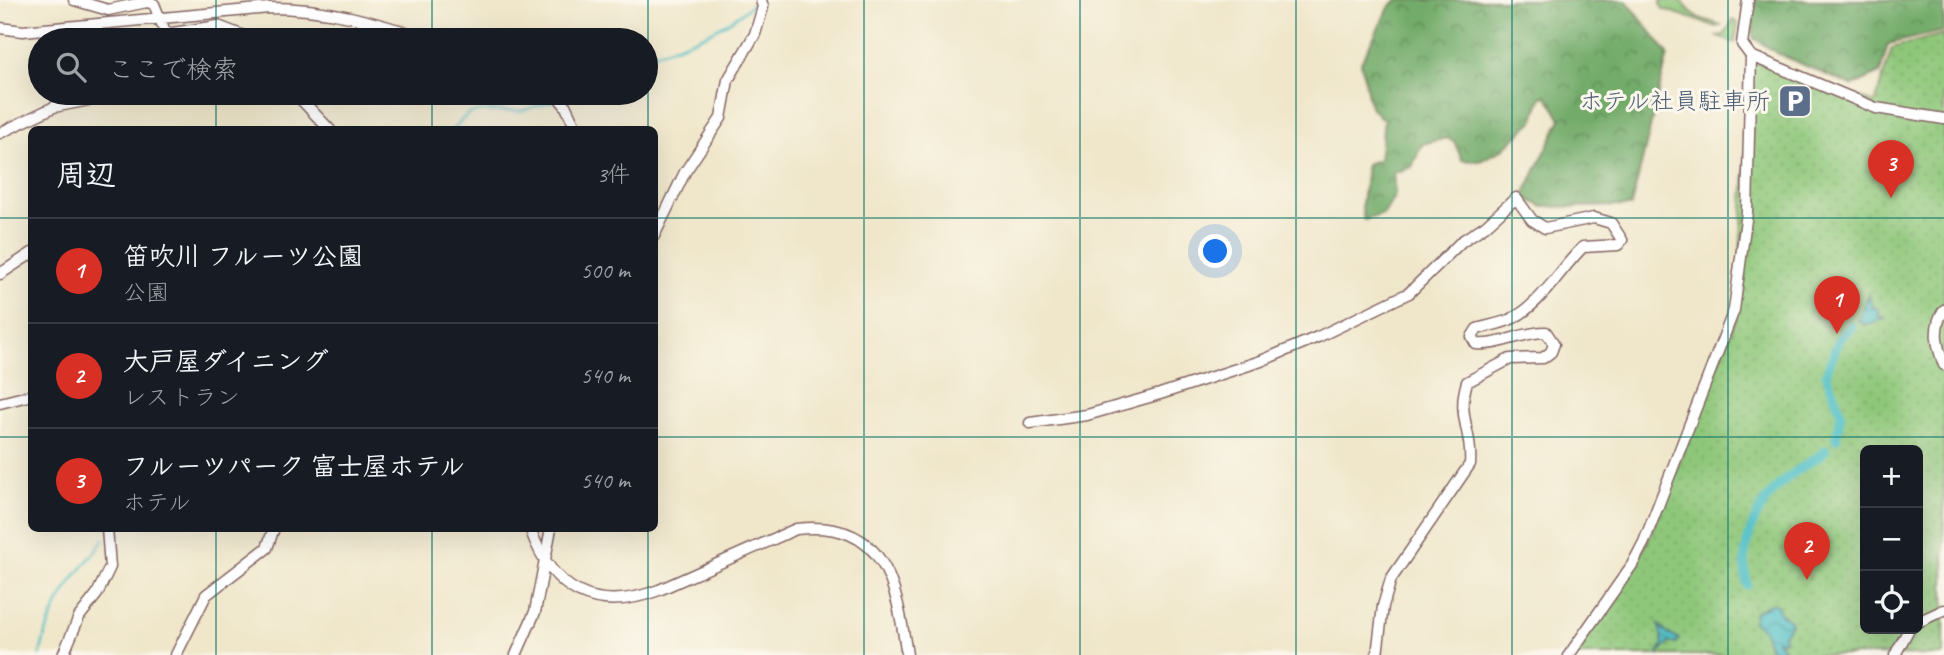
<!DOCTYPE html>
<html lang="ja">
<meta charset="utf-8">
<style>
:root{--surface:#171b24;--page:#20242c;--text:#f1f3f6;--muted:#9ea1a6;--line:#363941;--accent:#d93025}
body{margin:0;font-family:Caveat,"Klee One",sans-serif;background:var(--page);color:var(--text)}
.controls{position:absolute;right:21px;bottom:21px;display:grid;overflow:hidden;border-radius:10px;box-shadow:0 7px 28px #0002}
.controls button{width:63px;height:63px;display:grid;place-items:center;padding:0;border:0;border-bottom:2px solid var(--line);background:var(--surface);color:var(--text);font:35px sans-serif}
.you{position:absolute;left:1216px;top:252px;width:24px;height:24px;margin:-18px;border:5px solid #fff;border-radius:50%;background:#1a73e8;box-shadow:0 0 0 10px #1a73e833}
.badge{display:grid;place-items:center;width:46px;height:46px;border-radius:50%;background:var(--accent);color:#fff;font-size:23px;font-weight:700}
.pin{position:absolute;translate:-50% -58px;filter:drop-shadow(0 2px 4px #0008)}
.pin::after{content:'';position:absolute;top:37px;width:24px;height:21px;background:inherit;clip-path:polygon(0 0,100% 0,50% 100%)}
.list{margin:0;padding:0;list-style:none}
h2{display:flex;justify-content:space-between;align-items:center;height:91px;margin:0;padding:0 28px;font-size:30px}
h2 small{font-size:23px;font-weight:400;color:var(--muted)}
.list li{display:grid;grid-template-columns:46px 1fr auto;gap:21px;align-items:center;box-sizing:border-box;height:105px;padding:0 28px;border-top:2px solid var(--line)}
.list b{display:block;font-size:26px;white-space:nowrap}
.list p{margin:0;font-size:23px;white-space:nowrap;color:var(--muted)}
.list em{font-size:23px;font-style:normal;color:var(--muted)}
.icon{flex:none;width:38px;height:38px;fill:none;stroke:currentColor;stroke-width:2;stroke-linecap:round;stroke-linejoin:round}
.map{position:relative;flex:none;width:1944px;height:655px;overflow:hidden}
.search{position:absolute;background:var(--surface);box-shadow:0 7px 28px #0002;left:28px;top:28px;width:630px;height:77px;display:flex;align-items:center;gap:18px;box-sizing:border-box;padding:0 24px;border-radius:38px;color:var(--muted);font-size:26px}
.panel{position:absolute;background:var(--surface);box-shadow:0 7px 28px #0002;left:28px;top:126px;width:630px;height:406px;border-radius:10px}
.map>svg:first-child{display:block}
.grass{fill:url(#grass-tufts);stroke:#6c7352;stroke-width:2}
.forest{fill:url(#forest-crowns);stroke:#5e664a;stroke-width:2}
.park{fill:url(#park-dots);stroke:#6c7352;stroke-width:2;fill-rule:evenodd}
.water{fill:url(#water-waves);stroke:#4d6f78;stroke-width:2}
.lines{fill:none;stroke-linecap:round;stroke-linejoin:round}
.stream{stroke:#50bfc6;stroke-width:2.5}
.canal{stroke:#50bfc6;stroke-width:9}
.minor-casing{stroke:#846563;stroke-width:13}
.minor{stroke:#fff;stroke-width:10}
.grid{fill:none;stroke:#0f766e;stroke-width:2;stroke-opacity:0.55}
.labels{text-anchor:middle;stroke-width:6;stroke-linejoin:round;paint-order:stroke}
.service-label{font-size:24px;fill:#4e5e75;stroke:#fbf7ec;text-anchor:end}
</style>
<div class="map">
<svg width="1944" height="655" viewBox="0 0 1944 655">
<defs>
<pattern id="grass-tufts" width="24" height="20" patternUnits="userSpaceOnUse" patternTransform="scale(1.75)"><rect width="24" height="20" fill="#8fc77a"/><path d="M3 7l-1-3M5 7V3M7 7l1-3M15 17l-1-3M17 17v-4M19 17l1-3" fill="none" stroke="#7daa6a"/></pattern>
<pattern id="forest-crowns" width="20" height="18" patternUnits="userSpaceOnUse" patternTransform="scale(1.75)"><rect width="20" height="18" fill="#73ac6a"/><path d="M2 6a3 3 0 1 1 6 0M12 15a3 3 0 1 1 6 0" fill="none" stroke="#608b57"/></pattern>
<pattern id="park-dots" width="8" height="8" patternUnits="userSpaceOnUse" patternTransform="scale(1.75)"><rect width="8" height="8" fill="#8fc77a"/><path d="M2 2h.1M6 6h.1" fill="none" stroke="#7daa6a" stroke-width="1.8" stroke-linecap="round"/></pattern>
<pattern id="water-waves" width="16" height="10" patternUnits="userSpaceOnUse" patternTransform="scale(1.75)"><rect width="16" height="10" fill="#50bfc6"/><path d="M0 5q4-4 8 0t8 0" fill="none" stroke="#449ba1"/></pattern>
</defs>
<rect width="100%" height="100%" fill="#fbf7ec"/>
<filter id="ink" filterUnits="userSpaceOnUse"><feTurbulence type="fractalNoise" baseFrequency=".0143" numOctaves="2"/><feDisplacementMap in="SourceGraphic" scale="14" xChannelSelector="R" yChannelSelector="G"/><feConvolveMatrix kernelMatrix="1 2 1 2 8 2 1 2 1" color-interpolation-filters="sRGB"/></filter>
<filter id="wash" filterUnits="userSpaceOnUse"><feTurbulence type="fractalNoise" baseFrequency=".00686" numOctaves="4" result="noise"/><feDisplacementMap in="SourceGraphic" scale="28" xChannelSelector="R" yChannelSelector="G"/><feGaussianBlur stdDeviation="1.57" result="paint"/><feColorMatrix in="noise" values="0 0 0 0 0 0 0 0 0 0 0 0 0 0 0 0 0 1.4 0 .05"/><feComposite in="paint" operator="in"/></filter>
<g filter="url(#wash)">
<rect width="100%" height="100%" fill="#f0e7cb"/>
<!-- grass -->
<path class="grass" d="M 1662,0 L 1680,0 L 1696,17 L 1721,25 L 1717,27 L 1663,9 L 1660,4 Z
M 1733,20 L 1738,23 L 1735,43 L 1717,37 L 1725,34 Z"/>
<!-- forest -->
<path class="forest" d="M 1397,0 L 1626,0 L 1668,54 L 1631,206 L 1544,207 L 1523,197 L 1561,119 L 1546,95 L 1541,98 L 1533,121 L 1502,150 L 1480,161 L 1462,160 L 1455,143 L 1447,138 L 1422,144 L 1412,167 L 1393,173 L 1395,195 L 1384,214 L 1364,220 C 1358,199 1368,186 1366,164 L 1379,160 L 1384,121 L 1370,106 L 1361,62 L 1390,6 Z
M 1753,0 L 1944,0 L 1944,31 L 1888,44 L 1880,73 L 1852,86 L 1779,54 L 1753,38 Z"/>
<!-- park -->
<path class="park" d="M 1944,34 L 1944,655 L 1574,655 L 1628,580 L 1651,534 L 1737,316 L 1751,60 L 1875,103 L 1892,48 ZM 1865,450 L 1918,450 L 1918,629 L 1865,629 Z"/>
<!-- water -->
<path class="water" d="M 1869,294 L 1871,305 L 1879,310 L 1878,316 L 1884,318 L 1872,324 L 1863,324 L 1858,320 Z
M 1772,603 L 1777,605 L 1780,614 L 1789,619 L 1791,624 L 1783,634 L 1784,641 L 1777,641 L 1784,649 L 1779,651 L 1770,648 L 1763,629 L 1753,622 L 1755,612 Z
M 1659,625 L 1668,634 L 1679,639 L 1677,643 L 1669,643 L 1657,655 L 1663,645 Z"/>
<g class="lines">
<!-- stream -->
<path class="stream" d="M 646,56 C 683,45 729,29 756,0
M 452,130 L 468,114 L 482,111 L 520,111 L 557,100
M 40,655 C 46,626 59,598 77,574 C 86,562 96,553 104,539"/>
<!-- canal -->
<path class="canal" d="M 1836,439 L 1841,413 L 1826,374 L 1839,339 L 1852,326
M 1747,585 C 1738,540 1759,498 1795,472 C 1805,464 1816,460 1826,450"/>
</g>
</g>
<g filter="url(#ink)">
<g class="lines">
<!-- minor casing -->
<g class="minor-casing">
<path id="minor" d="M 74,0 L 108,10 L 147,2 L 154,4 L 166,34 L 218,26 L 254,40
M 1748,0 L 1742,44 L 1751,56 L 1876,108 L 1944,119
M 0,28 L 23,31 L 269,8 C 329,8 374,22 431,40
M 295,93 L 330,130
M 555,93 L 565,105 L 577,130
M 0,133 L 54,107 L 124,93
M 654,236 L 685,172 L 721,118 L 728,80 L 755,34 L 763,7 L 761,0
M 0,274 L 32,253
M 1944,310 C 1932,327 1937,347 1944,365
M 0,403 L 32,395
M 1030,423 L 1087,415 L 1160,394 L 1261,361 L 1320,336 L 1409,293 L 1462,241 L 1485,226 L 1516,198 L 1532,220 L 1545,228 L 1594,218 L 1611,223 L 1622,240 L 1618,245 L 1583,247 C 1559,270 1541,306 1509,320 C 1499,324 1487,326 1477,329 L 1472,337 L 1476,344 C 1500,346 1521,332 1546,332 L 1554,344 L 1551,352 L 1543,358 L 1510,359 L 1467,382 C 1456,417 1473,431 1470,464 L 1391,579 L 1383,606 L 1377,655
M 530,528 C 552,592 596,614 659,590 L 796,529 C 887,519 896,585 907,655
M 1918,622 L 1944,610
M 63,655 L 79,617 L 97,594 L 110,567 L 107,528
M 176,655 L 206,595 L 267,548 L 274,528
M 516,655 L 535,612 L 551,528
M 1569,655 L 1632,565 L 1644,542 L 1734,310 L 1747,212 L 1751,56
M 1895,655 L 1909,629"/>
</g>
<!-- minor -->
<use href="#minor" class="minor"/>
</g>
</g>
<!-- grid -->
<path class="grid" d="M 216,0 L 216,40M 432,0 L 432,40M 648,0 L 648,130M 864,0 L 864,655M 1080,0 L 1080,655M 1296,0 L 1296,655M 1512,0 L 1512,655M 1728,0 L 1728,655M 216,93 L 216,130M 432,93 L 432,130M 0,218 L 32,218M 654,218 L 1944,218M 0,437 L 32,437M 654,437 L 1944,437M 216,528 L 216,655M 432,528 L 432,655M 648,528 L 648,655"/>
<!-- icons -->
<defs>
<g id="parking-square" transform="scale(1.75)"><rect x="-9" y="-9" width="18" height="18" rx="4" fill="#5c6f8a" stroke="#fbf7ec"/><path d="M-3.5-5.5H1a3.5 3.5 0 0 1 0 7H-1V5.5H-3.5ZM-1-3.4V-.6H.8a1.4 1.4 0 0 0 0-2.8Z" fill="#fff"/></g>
</defs>
<g fill-rule="evenodd">
<use href="#parking-square" x="1795" y="101"/>
</g>
<g class="labels">
<!-- service labels -->
<g class="service-label">
<text x="1770" y="109">ホテル社員駐車所</text>
</g>
</g>
</svg>
<div class="controls">
<button>+</button>
<button>−</button>
<button><svg class="icon" aria-label="locate" viewBox="0 0 24 24"><circle cx="12" cy="12" r="6"/><path d="M12 2v4M12 18v4M2 12h4M18 12h4"/></svg></button>
</div>
<div class="you"></div>
<div class="pin badge" style="left:1837px;top:334px">1</div>
<div class="pin badge" style="left:1807px;top:580px">2</div>
<div class="pin badge" style="left:1891px;top:198px">3</div>
<div class="search"><svg class="icon" aria-label="search" viewBox="0 0 24 24"><circle cx="10" cy="10" r="6"/><path d="M15 15l6 6"/></svg>ここで検索</div>
<section class="panel">
<h2>周辺<small>3件</small></h2>
<ul class="list">
<li><span class="badge">1</span><div><b>笛吹川 フルーツ公園</b><p>公園</p></div><em>500 m</em></li>
<li><span class="badge">2</span><div><b>大戸屋ダイニング</b><p>レストラン</p></div><em>540 m</em></li>
<li><span class="badge">3</span><div><b>フルーツパーク 富士屋ホテル</b><p>ホテル</p></div><em>540 m</em></li>
</ul>
</section>
</div>
